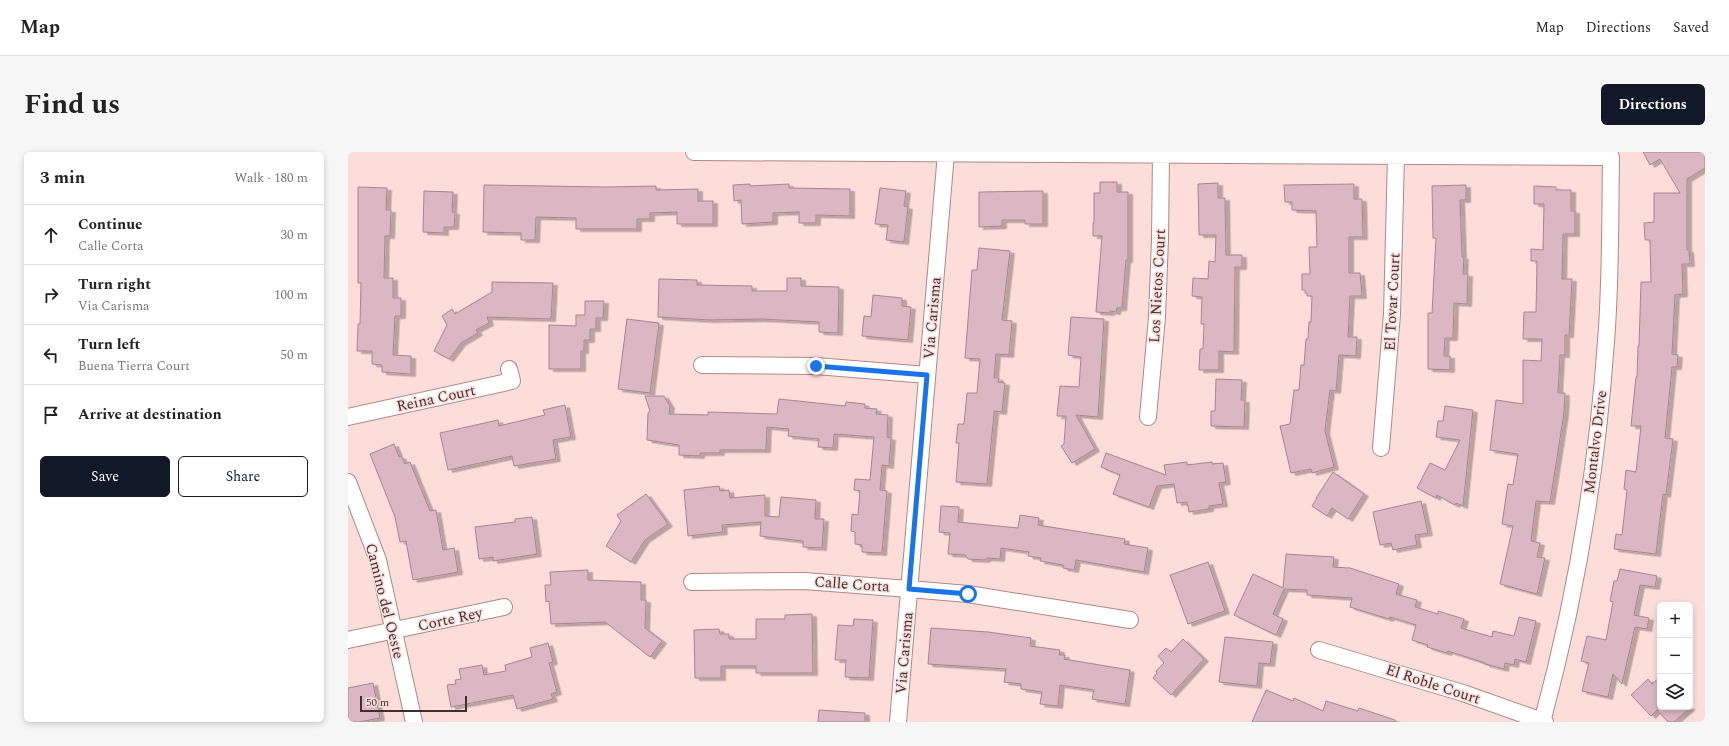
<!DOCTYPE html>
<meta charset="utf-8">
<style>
:root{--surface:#fff;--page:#f6f6f6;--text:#222;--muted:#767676;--line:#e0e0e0;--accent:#111827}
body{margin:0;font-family:Spectral,serif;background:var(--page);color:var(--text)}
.controls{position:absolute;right:12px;bottom:12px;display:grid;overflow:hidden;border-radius:6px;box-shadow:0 2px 6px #0003}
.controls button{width:36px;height:36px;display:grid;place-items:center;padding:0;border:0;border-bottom:1px solid var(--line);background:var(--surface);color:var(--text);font:20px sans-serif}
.scale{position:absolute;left:12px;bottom:10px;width:107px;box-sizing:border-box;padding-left:4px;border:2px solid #3f302f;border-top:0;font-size:11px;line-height:14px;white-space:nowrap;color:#3f302f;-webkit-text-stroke:3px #fcddda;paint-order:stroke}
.stop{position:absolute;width:12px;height:12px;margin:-9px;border:3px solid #1a73e8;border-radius:50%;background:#fff}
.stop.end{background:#1a73e8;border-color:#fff;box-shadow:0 1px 4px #0008}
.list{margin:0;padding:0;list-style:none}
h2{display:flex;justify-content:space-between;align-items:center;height:52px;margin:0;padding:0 16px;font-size:17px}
h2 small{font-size:13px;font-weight:400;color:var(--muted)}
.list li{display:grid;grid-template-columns:26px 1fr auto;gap:12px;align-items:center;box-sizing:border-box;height:60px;padding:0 16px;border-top:1px solid var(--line)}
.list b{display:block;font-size:15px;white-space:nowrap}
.list p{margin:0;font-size:13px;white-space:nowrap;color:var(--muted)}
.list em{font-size:13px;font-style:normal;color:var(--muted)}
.actions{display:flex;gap:8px;padding:12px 16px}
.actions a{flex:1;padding:9px 0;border:1px solid var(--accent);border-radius:6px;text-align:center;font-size:14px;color:var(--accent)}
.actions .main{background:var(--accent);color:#fff}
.icon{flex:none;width:22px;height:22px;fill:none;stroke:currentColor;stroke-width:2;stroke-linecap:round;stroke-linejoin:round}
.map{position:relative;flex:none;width:1357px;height:570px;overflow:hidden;border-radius:6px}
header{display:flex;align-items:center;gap:24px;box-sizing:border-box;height:56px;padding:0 20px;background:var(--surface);border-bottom:1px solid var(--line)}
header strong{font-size:19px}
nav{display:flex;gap:22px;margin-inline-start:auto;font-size:14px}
.intro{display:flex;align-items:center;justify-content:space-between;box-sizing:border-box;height:96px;padding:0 24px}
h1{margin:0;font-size:28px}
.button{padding:10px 18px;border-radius:6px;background:var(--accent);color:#fff;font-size:14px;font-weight:700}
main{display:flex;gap:24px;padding:0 24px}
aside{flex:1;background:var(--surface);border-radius:6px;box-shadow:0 2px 6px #0003}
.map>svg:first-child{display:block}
.building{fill:#dab7c3;stroke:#a78490;filter:url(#shadow)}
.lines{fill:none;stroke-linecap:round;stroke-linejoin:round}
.street-casing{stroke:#ad8986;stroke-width:18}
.street{stroke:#fff;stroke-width:16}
.route{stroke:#1a73e8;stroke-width:5}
.labels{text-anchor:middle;stroke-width:3;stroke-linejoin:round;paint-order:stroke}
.street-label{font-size:15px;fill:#3f302f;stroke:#fcddda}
</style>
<header>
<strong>Map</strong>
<nav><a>Map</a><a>Directions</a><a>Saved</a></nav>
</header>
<div class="intro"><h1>Find us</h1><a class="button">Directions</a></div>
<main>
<aside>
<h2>3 min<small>Walk · 180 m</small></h2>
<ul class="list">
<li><svg class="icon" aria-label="ahead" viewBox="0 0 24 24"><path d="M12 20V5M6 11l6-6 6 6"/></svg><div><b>Continue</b><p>Calle Corta</p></div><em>30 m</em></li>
<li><svg class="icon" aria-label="right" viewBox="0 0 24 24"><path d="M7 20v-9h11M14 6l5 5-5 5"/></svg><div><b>Turn right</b><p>Via Carisma</p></div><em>100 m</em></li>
<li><svg class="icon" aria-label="left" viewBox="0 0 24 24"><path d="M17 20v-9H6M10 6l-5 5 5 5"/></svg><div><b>Turn left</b><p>Buena Tierra Court</p></div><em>50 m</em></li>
<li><svg class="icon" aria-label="arrive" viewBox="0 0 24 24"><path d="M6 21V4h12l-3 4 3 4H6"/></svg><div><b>Arrive at destination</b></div></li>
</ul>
<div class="actions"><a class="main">Save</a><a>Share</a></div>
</aside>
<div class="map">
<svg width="1357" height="570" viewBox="0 0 1357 570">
<defs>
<filter id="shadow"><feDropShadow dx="4.5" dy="2.5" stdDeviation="0" flood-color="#0004"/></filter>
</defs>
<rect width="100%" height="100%" fill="#fcddda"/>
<!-- building -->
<path class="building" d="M 1295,0 L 1357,0 L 1357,16 L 1339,27 L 1339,98 L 1341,98 L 1342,112 L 1334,112 L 1335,142 L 1327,143 L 1324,202 L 1330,203 L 1329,215 L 1324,215 L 1317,286 L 1325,287 L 1318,343 L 1315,342 L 1308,402 L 1266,397 L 1268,382 L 1274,383 L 1279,338 L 1276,337 L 1278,318 L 1288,320 L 1293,274 L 1283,274 L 1288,225 L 1289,225 L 1290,194 L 1291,194 L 1293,130 L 1303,130 L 1302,88 L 1297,88 L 1296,71 L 1306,70 L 1306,41 L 1332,41 L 1312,7 L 1302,13 Z
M 752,30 L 769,30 L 769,40 L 780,40 L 780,108 L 778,108 L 774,156 L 769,156 L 768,160 L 762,159 L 762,161 L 748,160 L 754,84 L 745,84 L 745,71 L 746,71 L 746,41 L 752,41 Z
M 870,31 L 870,46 L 877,46 L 878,103 L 894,103 L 894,115 L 887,115 L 886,200 L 871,199 L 871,218 L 851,218 L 852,197 L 855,197 L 856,172 L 853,172 L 854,145 L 844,144 L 845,126 L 860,127 L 861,109 L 867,110 L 868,83 L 851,83 L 850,32 Z
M 402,32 L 402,34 L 441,32 L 441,36 L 502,37 L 502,64 L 468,63 L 468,71 L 451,71 L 451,60 L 425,61 L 425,70 L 394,72 L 393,48 L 386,49 L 385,33 Z
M 1006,32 L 1006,47 L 1014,47 L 1015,85 L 1001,85 L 1001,121 L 1012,121 L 1014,144 L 1002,144 L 1000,185 L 1009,185 L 1008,204 L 991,203 L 988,239 L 982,238 L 977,279 L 986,315 L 964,321 L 963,317 L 943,321 L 932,274 L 942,272 L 946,238 L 951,238 L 953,213 L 956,213 L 958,187 L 960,187 L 961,170 L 963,170 L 964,144 L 959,144 L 959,141 L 957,141 L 957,138 L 954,138 L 954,122 L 962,122 L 961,95 L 969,95 L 968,59 L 944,58 L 944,50 L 937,50 L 936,33 Z
M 136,33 L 258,35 L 308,34 L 308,38 L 350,37 L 350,49 L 365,49 L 365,72 L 329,72 L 329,60 L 302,61 L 302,67 L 289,67 L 289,77 L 228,77 L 228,66 L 188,65 L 187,88 L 173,88 L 173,81 L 135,80 Z
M 1118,33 L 1118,48 L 1112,48 L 1114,105 L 1116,105 L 1115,122 L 1120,122 L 1119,152 L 1106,151 L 1105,186 L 1097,186 L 1096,204 L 1102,204 L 1102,218 L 1080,217 L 1080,161 L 1084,161 L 1088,86 L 1085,86 L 1084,34 Z
M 1186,34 L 1208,35 L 1208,38 L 1223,38 L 1223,59 L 1227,59 L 1227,82 L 1215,82 L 1214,127 L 1224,127 L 1221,183 L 1217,183 L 1217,203 L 1212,203 L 1210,241 L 1217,241 L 1216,261 L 1202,350 L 1188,349 L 1183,389 L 1192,391 L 1189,405 L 1197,406 L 1189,442 L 1152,432 L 1165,374 L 1154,372 L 1160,332 L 1165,333 L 1170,302 L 1142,298 L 1148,248 L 1175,252 L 1175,208 L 1193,209 L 1194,187 L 1175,187 L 1176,160 L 1188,160 L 1189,109 L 1183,109 L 1183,97 L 1195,98 L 1196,52 L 1186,52 Z
M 10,35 L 39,36 L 38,58 L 43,58 L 42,84 L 37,84 L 36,126 L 45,126 L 45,146 L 53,146 L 53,164 L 47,164 L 45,203 L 63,204 L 63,222 L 34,220 L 34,213 L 24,212 L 24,199 L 9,199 L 10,172 L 12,172 L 13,131 L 10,131 Z
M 532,36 L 558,39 L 556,54 L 560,55 L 556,90 L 538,88 L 540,73 L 527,72 Z
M 76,39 L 105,40 L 104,60 L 107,60 L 106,75 L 96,75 L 96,81 L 75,80 Z
M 695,39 L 695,72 L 677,72 L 677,68 L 654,68 L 654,74 L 631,75 L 631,40 Z
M 631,96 L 662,99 L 654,168 L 664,169 L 661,203 L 648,202 L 646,226 L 651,226 L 650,230 L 657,231 L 654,260 L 646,259 L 646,262 L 639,332 L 608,330 L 611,291 L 608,291 L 610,272 L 616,272 L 619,241 L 629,241 L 632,207 L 617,206 L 624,118 L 629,118 Z
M 439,126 L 453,126 L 453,134 L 491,135 L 490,181 L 471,180 L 471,170 L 413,167 L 362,168 L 310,165 L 311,127 L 349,128 L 349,133 L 404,134 L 404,139 L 439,139 Z
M 144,130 L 205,131 L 203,167 L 139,165 L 141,171 L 128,178 L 130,181 L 113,191 L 101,207 L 86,199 L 99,173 L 94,164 L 104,157 L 107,162 L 144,140 Z
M 525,143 L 554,146 L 554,154 L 563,155 L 560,188 L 514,184 L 516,164 L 523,165 Z
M 237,149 L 256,149 L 255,166 L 248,166 L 248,177 L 242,177 L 242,188 L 236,188 L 236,199 L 233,199 L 233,217 L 201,217 L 201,173 L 228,174 L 228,163 L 237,163 Z
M 723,165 L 756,167 L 750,265 L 728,263 L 747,297 L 724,311 L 713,294 L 716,292 L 718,264 L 709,264 L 712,234 L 731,235 L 733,205 L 720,203 Z
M 279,167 L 311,171 L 302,241 L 270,237 Z
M 868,227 L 894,228 L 893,248 L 897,248 L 896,275 L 863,274 L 863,259 L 867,259 Z
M 297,244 L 316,244 L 322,254 L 321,262 L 360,263 L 360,260 L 429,262 L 431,247 L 497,254 L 498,250 L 517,252 L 517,256 L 529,257 L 528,262 L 540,263 L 539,285 L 543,286 L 541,314 L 534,313 L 532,338 L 539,339 L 534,401 L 514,400 L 514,393 L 507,392 L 507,380 L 503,379 L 504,362 L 510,363 L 512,339 L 506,338 L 507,327 L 522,328 L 526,285 L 486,282 L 485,296 L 470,295 L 471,287 L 440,284 L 441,277 L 419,275 L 418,298 L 372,298 L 372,301 L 352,301 L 352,304 L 331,303 L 331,293 L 299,288 L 300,261 L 302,259 Z
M 217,253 L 223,285 L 205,288 L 208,307 L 166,314 L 164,304 L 100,318 L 92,281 L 150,268 L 151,274 L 197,263 L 195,258 Z
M 1097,254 L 1125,258 L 1115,354 L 1108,351 L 1107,353 L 1089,343 L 1088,346 L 1069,336 L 1082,311 L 1097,318 L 1112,288 L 1088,285 L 1090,269 L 1095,269 Z
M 46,292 L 51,305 L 53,304 L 57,312 L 62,310 L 82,359 L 88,358 L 95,398 L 106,396 L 110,420 L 65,428 L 58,389 L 52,390 L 47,365 L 22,302 Z
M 758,301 L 818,323 L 816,313 L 839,310 L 839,313 L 864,310 L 864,312 L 875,311 L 878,330 L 871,331 L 875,352 L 861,354 L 861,357 L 841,360 L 839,350 L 829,351 L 826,332 L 809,334 L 801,355 L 765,342 L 772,323 L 753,315 Z
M 985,320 L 1016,342 L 1000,367 L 984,356 L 979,364 L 964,354 L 969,346 L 968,346 Z
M 371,334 L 372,339 L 381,338 L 382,346 L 417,343 L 417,364 L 431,365 L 433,345 L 468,348 L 467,367 L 476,367 L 474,396 L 455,395 L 455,389 L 412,384 L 413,370 L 374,373 L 375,380 L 340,384 L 336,338 Z
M 298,342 L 320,372 L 297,388 L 283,410 L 258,394 L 273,369 L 269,363 Z
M 1073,349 L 1080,381 L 1067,383 L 1069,393 L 1045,398 L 1043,391 L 1032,393 L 1025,360 Z
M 593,354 L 611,355 L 610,370 L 670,376 L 672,363 L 691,366 L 690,373 L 777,387 L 776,392 L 800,396 L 796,420 L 728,408 L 726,418 L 715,416 L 715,413 L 692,409 L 693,406 L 680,404 L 681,400 L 653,396 L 652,407 L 640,406 L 636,408 L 620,407 L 617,403 L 600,402 L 602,381 L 591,380 Z
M 184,365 L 189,402 L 145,409 L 145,405 L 131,407 L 127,375 L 167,370 L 167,367 Z
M 938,402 L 986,405 L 985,415 L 1002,416 L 1051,432 L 1048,442 L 1069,448 L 1067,455 L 1090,462 L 1090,459 L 1116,467 L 1113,476 L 1144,485 L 1145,479 L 1166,484 L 1171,465 L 1188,469 L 1178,510 L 1167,507 L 1166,513 L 1157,511 L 1156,517 L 1137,512 L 1137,511 L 1100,499 L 1099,501 L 1079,495 L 1080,493 L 1064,488 L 1068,473 L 1042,465 L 1041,467 L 1002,455 L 1004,446 L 959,443 L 959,438 L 936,437 L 925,462 L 935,467 L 928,483 L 886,463 L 905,422 L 935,436 Z
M 860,410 L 877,459 L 840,472 L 822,423 Z
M 1272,417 L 1309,424 L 1307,435 L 1292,433 L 1286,463 L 1301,466 L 1299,477 L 1287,475 L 1274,532 L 1265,522 L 1260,545 L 1234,539 L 1241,511 L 1233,509 L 1239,484 L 1258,488 L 1265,450 L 1262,449 L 1266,429 L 1269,429 Z
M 240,418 L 240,428 L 293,430 L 293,448 L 298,448 L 297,476 L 314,489 L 302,505 L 257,470 L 203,472 L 201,449 L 198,450 L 197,433 L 203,433 L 202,420 Z
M 464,462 L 465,521 L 408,521 L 408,514 L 373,514 L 373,526 L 347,526 L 346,478 L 371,477 L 372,482 L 381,482 L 381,487 L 408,487 L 408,467 L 437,467 L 437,463 Z
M 506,467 L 525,468 L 521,526 L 497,525 L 498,508 L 487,508 L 490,473 L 505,474 Z
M 583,476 L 640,480 L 683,486 L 682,494 L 712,498 L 711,503 L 717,503 L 716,507 L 782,518 L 777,552 L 744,547 L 746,538 L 712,533 L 710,554 L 692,552 L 694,540 L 673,537 L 673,532 L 656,530 L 658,517 L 580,512 Z
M 877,485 L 925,490 L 922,512 L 911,511 L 909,534 L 871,530 Z
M 835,487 L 856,507 L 823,543 L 805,526 L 809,521 L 808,519 L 816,511 L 810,504 L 818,496 L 823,500 Z
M 200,491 L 205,510 L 201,511 L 209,540 L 203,542 L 205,547 L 169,557 L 165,543 L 103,555 L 99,533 L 108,532 L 107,528 L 113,527 L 111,517 L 134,513 L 136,523 L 158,519 L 157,513 L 184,505 L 182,496 Z
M 1312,525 L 1312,555 L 1343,555 L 1326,570 L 1320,570 L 1309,558 L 1303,564 L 1283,543 L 1300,527 L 1304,532 Z
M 25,531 L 32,566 L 11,570 L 0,570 L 0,536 Z
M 918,538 L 945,549 L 946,546 L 975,559 L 978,549 L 1010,559 L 1011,556 L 1047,568 L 1047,570 L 904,570 Z
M 471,558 L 517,561 L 517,570 L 470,570 Z"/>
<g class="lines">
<!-- street casing -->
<g class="street-casing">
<path id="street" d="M 346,0 L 1263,5 C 1262,66 1263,128 1258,189 C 1249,318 1228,446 1194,570
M 354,213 L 468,214 L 579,223
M 0,265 L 164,229 L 161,217
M 800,265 L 809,165 L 812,87 L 813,2
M 1033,296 L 1044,162 L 1048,4
M 0,330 L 30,408 L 66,570
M 344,430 L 456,429 L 561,437 L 620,442 L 782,468
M 0,488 L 156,455
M 971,498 L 1115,541 L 1197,570
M 550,570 L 598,1"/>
</g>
<!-- street -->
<use href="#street" class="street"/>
</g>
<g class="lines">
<!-- route -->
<path class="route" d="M 468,214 L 579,223 L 561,437 L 620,442"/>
</g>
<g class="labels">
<!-- street labels -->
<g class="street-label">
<text transform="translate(809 134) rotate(-87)" y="5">Los Nietos Court</text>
<text transform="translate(1044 150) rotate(-87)" y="5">El Tovar Court</text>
<text transform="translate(584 166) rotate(-85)" y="5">Via Carisma</text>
<text transform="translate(88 246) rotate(-12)" y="5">Reina Court</text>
<text transform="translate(1247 290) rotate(-83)" y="5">Montalvo Drive</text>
<text transform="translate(504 432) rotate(4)" y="5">Calle Corta</text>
<text transform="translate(37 449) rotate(76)" y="5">Camino del Oeste</text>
<text transform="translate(102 467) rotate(-12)" y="5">Corte Rey</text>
<text transform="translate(556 501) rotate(-85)" y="5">Via Carisma</text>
<text transform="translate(1085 532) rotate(18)" y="5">El Roble Court</text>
</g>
</g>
</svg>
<div class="controls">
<button>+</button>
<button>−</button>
<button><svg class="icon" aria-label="layers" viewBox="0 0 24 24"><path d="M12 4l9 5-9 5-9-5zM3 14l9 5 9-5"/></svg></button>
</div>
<div class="scale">50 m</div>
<div class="stop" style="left:620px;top:442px"></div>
<div class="stop end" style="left:468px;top:214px"></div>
</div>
</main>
